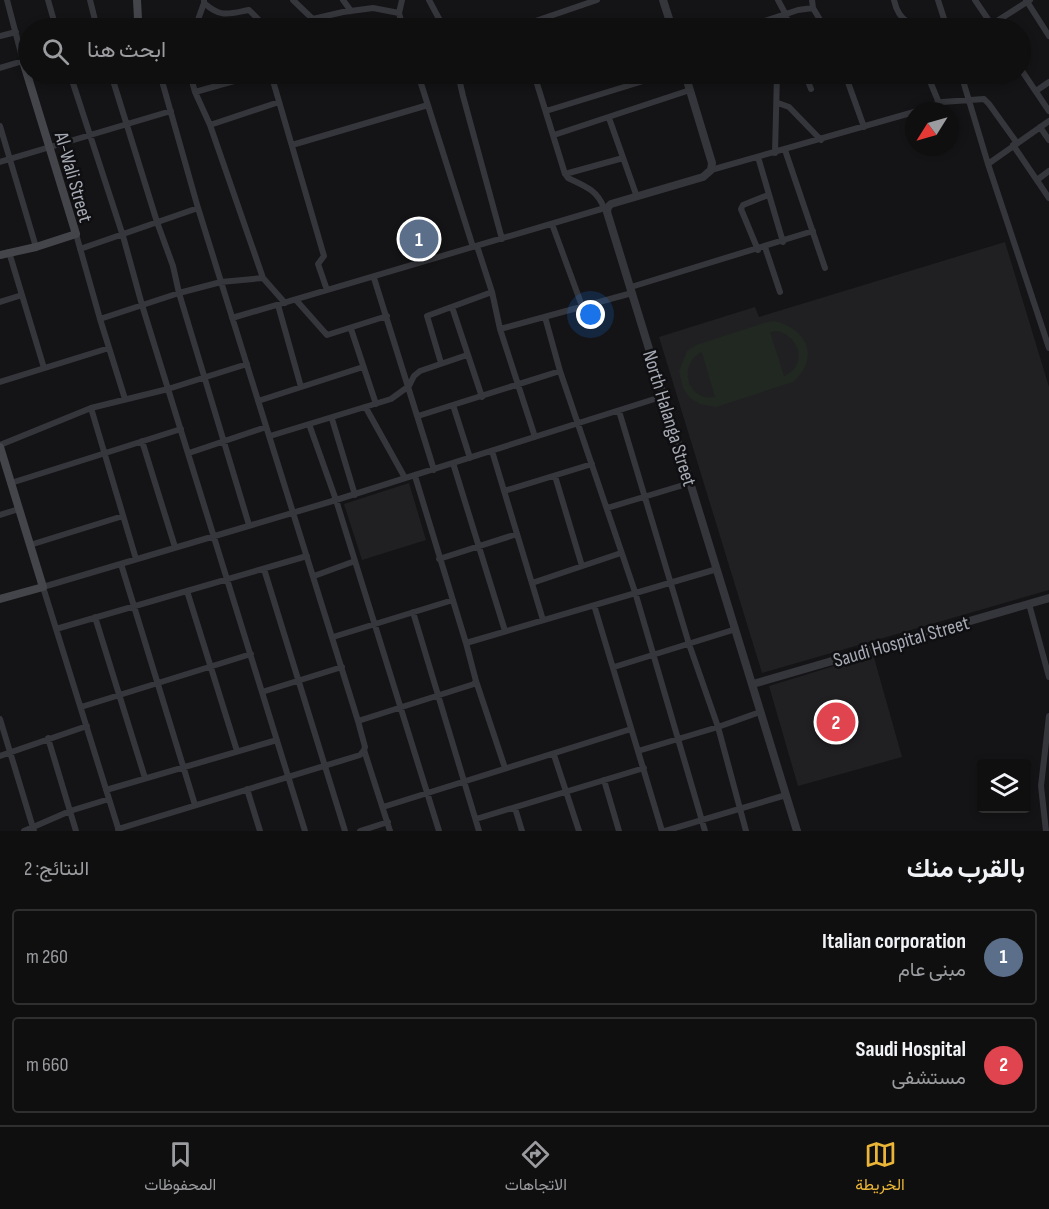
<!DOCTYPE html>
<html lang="ar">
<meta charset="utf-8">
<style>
:root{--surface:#0f0f10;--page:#181819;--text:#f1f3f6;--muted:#9b9c9f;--line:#2f2f30;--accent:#ebb637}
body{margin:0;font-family:"Sofia Sans Condensed",Vazirmatn,sans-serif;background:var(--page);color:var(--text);direction:rtl}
.controls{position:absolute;right:18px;bottom:18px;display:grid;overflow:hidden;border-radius:6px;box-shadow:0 3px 9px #0003}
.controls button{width:54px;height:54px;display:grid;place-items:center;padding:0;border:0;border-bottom:2px solid var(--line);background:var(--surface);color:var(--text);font:30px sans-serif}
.compass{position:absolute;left:905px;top:102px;width:54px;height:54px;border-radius:50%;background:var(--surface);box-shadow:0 3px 9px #0003;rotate:233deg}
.you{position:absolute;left:591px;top:315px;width:21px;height:21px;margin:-15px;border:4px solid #fff;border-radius:50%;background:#1a73e8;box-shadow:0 0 0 9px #1a73e833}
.badge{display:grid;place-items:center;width:39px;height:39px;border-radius:50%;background:var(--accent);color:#fff;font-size:20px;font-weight:700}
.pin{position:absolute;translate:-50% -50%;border:3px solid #fff;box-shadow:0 2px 6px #0006}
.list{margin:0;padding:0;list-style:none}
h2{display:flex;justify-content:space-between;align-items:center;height:78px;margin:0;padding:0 24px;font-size:26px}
h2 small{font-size:20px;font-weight:400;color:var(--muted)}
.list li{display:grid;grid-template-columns:39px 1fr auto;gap:18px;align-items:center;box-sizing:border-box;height:96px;margin:0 12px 12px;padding:0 12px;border:2px solid var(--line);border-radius:6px}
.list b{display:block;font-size:22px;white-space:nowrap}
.list p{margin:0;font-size:20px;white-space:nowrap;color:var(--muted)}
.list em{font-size:20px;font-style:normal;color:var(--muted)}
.icon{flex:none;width:33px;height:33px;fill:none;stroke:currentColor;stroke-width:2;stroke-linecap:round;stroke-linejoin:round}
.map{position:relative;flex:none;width:1049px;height:831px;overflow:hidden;direction:ltr}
.search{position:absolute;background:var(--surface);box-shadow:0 3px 9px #0003;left:18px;right:18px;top:18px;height:66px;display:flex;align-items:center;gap:15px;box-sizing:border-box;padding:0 21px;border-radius:33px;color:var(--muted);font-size:22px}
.sheet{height:294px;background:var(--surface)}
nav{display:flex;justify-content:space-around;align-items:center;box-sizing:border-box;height:84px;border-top:2px solid var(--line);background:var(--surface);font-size:16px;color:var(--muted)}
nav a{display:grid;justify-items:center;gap:3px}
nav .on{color:var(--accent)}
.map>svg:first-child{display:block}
.built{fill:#202023}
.green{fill:#202821;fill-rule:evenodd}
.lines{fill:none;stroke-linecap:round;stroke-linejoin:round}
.minor{stroke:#35363b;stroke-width:6}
.tertiary{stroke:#35363b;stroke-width:8}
.secondary{stroke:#43454a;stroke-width:8}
.labels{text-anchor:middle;stroke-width:5;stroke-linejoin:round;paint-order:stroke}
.street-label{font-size:20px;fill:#a6aab5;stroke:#0f0f11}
</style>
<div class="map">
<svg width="1049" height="831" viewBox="0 0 1049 831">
<rect width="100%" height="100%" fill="#141416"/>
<!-- built -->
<path class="built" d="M 1005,242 L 1049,387 L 1049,590 L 762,673 L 659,337 L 755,307 L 759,317 Z
M 409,483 L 426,540 L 362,560 L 344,504 Z
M 873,654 L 902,757 L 798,786 L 769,686 Z"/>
<!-- green -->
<path class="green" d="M 774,321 C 808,329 820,358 793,382 L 716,407 L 700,404 L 690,398 L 683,388 L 679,371 L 687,351 L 696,345 L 764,323 ZM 778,331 C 800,337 808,366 784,376 L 770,332 ZM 701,352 L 702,353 L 715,397 C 688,402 677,366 701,352 Z"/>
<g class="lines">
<!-- minor -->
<path class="minor" d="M 48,0 L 56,28
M 90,0 L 97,28
M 204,0 L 204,3 C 221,18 228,14 249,10 L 259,20 L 261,28
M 293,0 L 322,28
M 343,0 L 351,11
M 402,0 L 399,13 L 403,28
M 429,0 L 444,28
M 778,0 L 786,15 L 789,28
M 812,0 L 813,8 L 825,28
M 894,0 C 900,27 916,25 939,28
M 938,0 L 947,28
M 975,0 L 994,28
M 1026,0 L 1049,36
M 313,19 L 343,12 L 373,8 L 399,13
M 136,21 L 142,28
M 195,28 L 204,3
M 515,28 L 597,0
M 744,28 L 798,10 L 813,8
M 841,28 L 855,24
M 986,28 L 1030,0
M 0,36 L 16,32
M 0,68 L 23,61 L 7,0
M 1020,68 L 1049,111
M 70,74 L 123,236 L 142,305 L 305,831
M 111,74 L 157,222 L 173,266 L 179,293 L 249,525
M 160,74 L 198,208 L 358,721
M 190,74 L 195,92 L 210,125 L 263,278 L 285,303
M 271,74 L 324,256 L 318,264 L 327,290
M 344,74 L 348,75 L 355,74
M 418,74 L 473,247
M 458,74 L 463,96 L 502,239
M 534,74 L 565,174 L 568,178 C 585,186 597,190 604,208
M 805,74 L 811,89
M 845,74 L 864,127
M 927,74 L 939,103
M 961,74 L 988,164 L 1049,348
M 1036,91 L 1049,82
M 195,92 L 259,74
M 778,103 L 789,107 L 821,140
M 546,111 L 666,74
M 916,111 L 942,102 L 984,99 L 989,104 L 1017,143
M 609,118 L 637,197
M 210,125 L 279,102
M 0,126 L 36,247
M 1040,127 L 1049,140
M 554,135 L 690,90
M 292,145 L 428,105
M 1013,145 L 1049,198
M 785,150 L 825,268
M 775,153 L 777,74
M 758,157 L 783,242
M 0,162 L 171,111
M 988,164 L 1049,121
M 711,170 L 914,112
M 565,174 L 623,158
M 1037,180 L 1049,171
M 552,224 L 582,306
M 76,234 L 100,319 L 125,399
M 477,246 L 492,292 L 500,329 L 535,437
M 765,247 L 780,292
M 80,249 L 198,208
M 758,250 L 741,209 L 743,205 L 768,195
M 9,252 L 44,368
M 374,278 L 434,470
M 631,287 L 813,231
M 296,300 L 327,335 L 387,316
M 0,302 L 22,295
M 278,305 L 301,387
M 452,307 L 482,397
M 545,317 L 560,371 L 635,592 L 705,831
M 232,318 L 608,207
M 100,319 L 179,293 L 221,282 L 263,278
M 351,329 L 376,404
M 500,329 L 632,293
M 441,363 L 427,316 L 492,292
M 0,382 L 109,348
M 258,401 L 363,367
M 453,405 L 470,458
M 91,408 L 136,559
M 366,408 L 405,478
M 619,411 L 689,644 L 718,727 L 746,831
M 418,416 L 560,371
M 332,419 L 355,495
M 309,424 L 336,500 L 439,831
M 270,436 L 391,399 L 409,386 L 414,376 L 420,371 L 467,355
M 142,441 L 175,547
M 0,445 L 91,408 L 168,389 L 247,364
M 492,451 L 543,620
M 189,453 L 266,427
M 453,463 L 505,631
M 415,476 L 466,643
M 555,476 L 582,566
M 11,483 L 181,429
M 504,491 L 592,464
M 607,508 L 690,483
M 0,515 L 19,509
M 30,545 L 123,516
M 439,559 L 517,534
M 121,564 L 195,805
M 264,569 L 345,831
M 314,576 L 355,561
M 532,583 L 621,553
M 187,591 L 237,751
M 1029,604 L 1049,677
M 594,605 L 662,831
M 413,612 L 479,831
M 95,617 L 145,778
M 56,629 L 307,556
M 333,637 L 453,600
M 614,667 L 736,629
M 476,681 L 505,768
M 262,692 L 342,667
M 81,707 L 251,654
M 0,719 L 34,831
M 48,738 L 76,831
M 364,750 L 390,831
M 638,751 L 718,727 L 760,712
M 554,755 L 579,831
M 0,756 L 87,726
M 604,780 L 619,831
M 247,789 L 260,831
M 106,790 L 277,740
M 383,807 L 631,729
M 515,808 L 522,831
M 476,819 L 644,768
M 118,829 L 360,755 L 364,750 L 365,747 L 358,721 L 474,684 L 476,681 L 466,643 L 717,569
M 24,831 L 70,811 L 109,799
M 119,831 L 43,587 L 336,500 L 664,396
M 360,831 L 388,822
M 665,831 L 786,795
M 1046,831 L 1041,786 L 1049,716"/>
<!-- tertiary -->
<path class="tertiary" d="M 663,0 L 672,28
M 685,74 L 712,163 L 711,170 L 703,177 L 611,204 L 608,207 L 607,212 L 797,831
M 753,684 L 1049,598"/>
<!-- secondary -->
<path class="secondary" d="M 124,28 L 132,25 L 138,19 L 137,0
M 0,255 L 36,247 L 76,234 L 23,61 L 28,60
M 0,447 L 43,587 L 0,599"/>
</g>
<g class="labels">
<!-- street labels -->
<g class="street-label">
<text transform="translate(74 177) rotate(74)" y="7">Al-Wali Street</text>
<text transform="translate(670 418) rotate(73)" y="7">North Halanga Street</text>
<text transform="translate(901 641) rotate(-16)" y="7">Saudi Hospital Street</text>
</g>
</g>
</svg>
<div class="controls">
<button><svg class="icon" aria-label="layers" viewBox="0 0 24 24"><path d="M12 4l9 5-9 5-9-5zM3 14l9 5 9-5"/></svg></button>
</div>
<svg class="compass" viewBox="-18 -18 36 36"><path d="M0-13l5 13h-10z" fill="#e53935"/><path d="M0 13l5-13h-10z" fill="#9b9c9f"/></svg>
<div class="you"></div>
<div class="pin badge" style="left:419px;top:239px;background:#5c6f8a">1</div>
<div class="pin badge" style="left:836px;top:722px;background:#e0444e">2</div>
<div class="search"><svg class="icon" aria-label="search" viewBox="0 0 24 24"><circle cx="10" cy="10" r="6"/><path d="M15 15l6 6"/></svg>ابحث هنا</div>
</div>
<section class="sheet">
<h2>بالقرب منك<small>النتائج: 2</small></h2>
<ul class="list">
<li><span class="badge" style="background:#5c6f8a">1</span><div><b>Italian corporation</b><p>مبنى عام</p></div><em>260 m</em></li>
<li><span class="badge" style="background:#e0444e">2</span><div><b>Saudi Hospital</b><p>مستشفى</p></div><em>660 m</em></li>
</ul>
</section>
<nav>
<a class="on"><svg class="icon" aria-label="map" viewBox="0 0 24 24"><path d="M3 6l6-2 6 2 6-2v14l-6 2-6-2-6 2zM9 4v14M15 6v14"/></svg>الخريطة</a>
<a><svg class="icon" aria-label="directions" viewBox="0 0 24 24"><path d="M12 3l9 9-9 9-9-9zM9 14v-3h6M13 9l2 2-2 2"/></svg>الاتجاهات</a>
<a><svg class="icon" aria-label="saved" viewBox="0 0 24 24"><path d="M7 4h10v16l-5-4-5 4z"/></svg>المحفوظات</a>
</nav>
